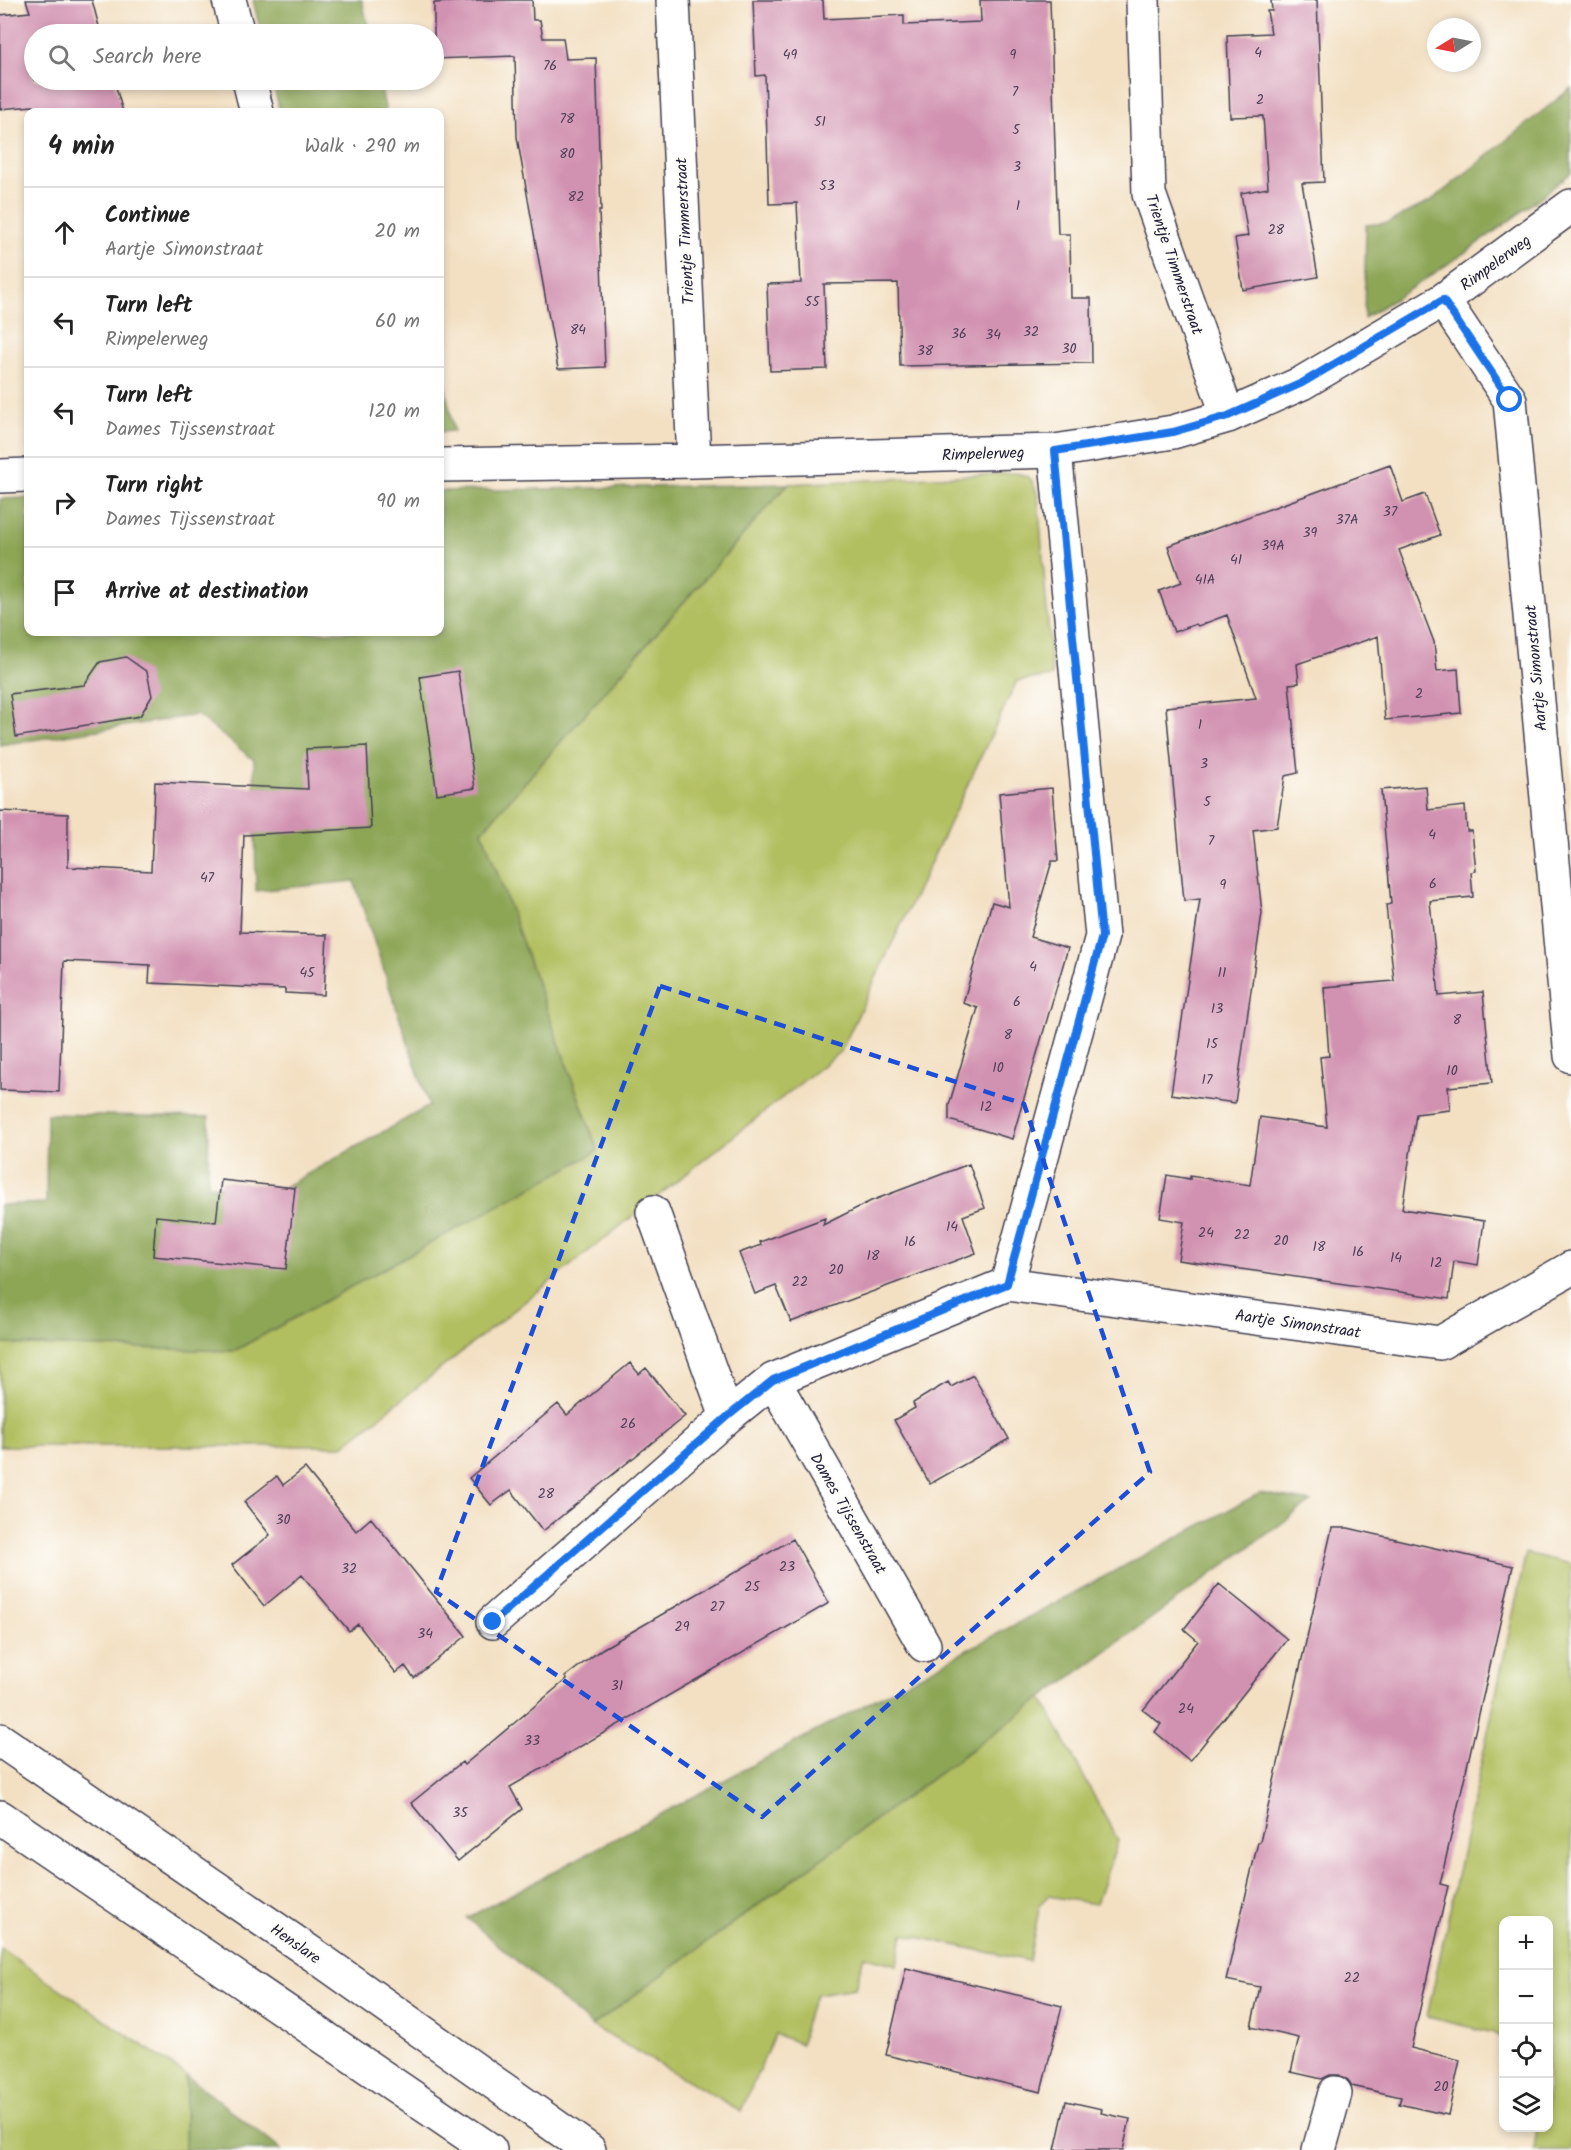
<!DOCTYPE html>
<meta charset="utf-8">
<style>
:root{--surface:#fff;--page:#f6f6f6;--text:#222;--muted:#767676;--line:#e0e0e0}
body{margin:0;font-family:Kalam,sans-serif;background:var(--page);color:var(--text)}
.controls{position:absolute;right:18px;bottom:18px;display:grid;overflow:hidden;border-radius:12px;box-shadow:0 3px 9px #0003}
.controls button{width:54px;height:54px;display:grid;place-items:center;padding:0;border:0;border-bottom:2px solid var(--line);background:var(--surface);color:var(--text);font:30px sans-serif}
.compass{position:absolute;left:1427px;top:18px;width:54px;height:54px;border-radius:50%;background:var(--surface);box-shadow:0 3px 9px #0003;rotate:260deg}
.stop{position:absolute;width:18px;height:18px;margin:-14px;border:4px solid #1a73e8;border-radius:50%;background:#fff}
.stop.end{background:#1a73e8;border-color:#fff;box-shadow:0 2px 6px #0008}
.list{margin:0;padding:0;list-style:none}
h2{display:flex;justify-content:space-between;align-items:center;height:78px;margin:0;padding:0 24px;font-size:26px}
h2 small{font-size:20px;font-weight:400;color:var(--muted)}
.list li{display:grid;grid-template-columns:39px 1fr auto;gap:18px;align-items:center;box-sizing:border-box;height:90px;padding:0 24px;border-top:2px solid var(--line)}
.list b{display:block;font-size:22px;white-space:nowrap}
.list p{margin:0;font-size:20px;white-space:nowrap;color:var(--muted)}
.list em{font-size:20px;font-style:normal;color:var(--muted)}
.icon{flex:none;width:33px;height:33px;fill:none;stroke:currentColor;stroke-width:2;stroke-linecap:round;stroke-linejoin:round}
.map{position:relative;flex:none;width:1571px;height:2150px;overflow:hidden}
.search{position:absolute;background:var(--surface);box-shadow:0 3px 9px #0003;left:24px;top:24px;width:420px;height:66px;display:flex;align-items:center;gap:15px;box-sizing:border-box;padding:0 21px;border-radius:33px;color:var(--muted);font-size:22px}
.panel{position:absolute;background:var(--surface);box-shadow:0 3px 9px #0003;left:24px;top:108px;width:420px;height:528px;border-radius:12px}
.map>svg:first-child{display:block}
.green{fill:#b2bf61;stroke:#6a704e;stroke-width:1.5}
.forest{fill:#8da657;stroke:#586449;stroke-width:1.5}
.building{fill:#d192b1}
.lines{fill:none;stroke-linecap:round;stroke-linejoin:round}
.minor-casing{stroke:#413e4f;stroke-width:36}
.minor{stroke:#fff;stroke-width:33}
.route{stroke:#1a73e8;stroke-width:8}
.marked{fill:none;stroke:#1d4ed8;stroke-width:4.5;stroke-dasharray:12 8;stroke-linejoin:round}
.labels{text-anchor:middle;stroke-width:4.5;stroke-linejoin:round;paint-order:stroke}
.number-label{font-size:14px;fill:#4e3e58}
.street-label{font-size:16px;fill:#22223b;stroke:#fdfcf7}
</style>
<div class="map">
<svg width="1571" height="2150" viewBox="0 0 1571 2150">
<rect width="100%" height="100%" fill="#fdfcf7"/>
<filter id="ink" filterUnits="userSpaceOnUse"><feTurbulence type="fractalNoise" baseFrequency=".0167" numOctaves="2"/><feDisplacementMap in="SourceGraphic" scale="12" xChannelSelector="R" yChannelSelector="G"/><feConvolveMatrix kernelMatrix="1 2 1 2 8 2 1 2 1" color-interpolation-filters="sRGB"/></filter>
<filter id="wash" filterUnits="userSpaceOnUse"><feTurbulence type="fractalNoise" baseFrequency=".008" numOctaves="4" result="noise"/><feDisplacementMap in="SourceGraphic" scale="24" xChannelSelector="R" yChannelSelector="G"/><feGaussianBlur stdDeviation="1.35" result="paint"/><feColorMatrix in="noise" values="0 0 0 0 0 0 0 0 0 0 0 0 0 0 0 0 0 1.4 0 .05"/><feComposite in="paint" operator="in"/></filter>
<g filter="url(#wash)">
<rect width="100%" height="100%" fill="#f3e0c3"/>
<!-- green -->
<path class="green" d="M 1016,473 C 1032,476 1033,481 1038,496 L 1052,676 L 1017,681 L 841,1051 L 343,1446 L 0,1446 L 0,1344 L 234,1351 L 598,1151 L 482,831 L 788,484 Z
M 1526,1553 L 1571,1564 L 1571,2150 L 1534,2150 L 1537,2128 L 1548,2128 L 1548,1920 L 1504,1920 L 1503,2038 L 1494,2033 L 1427,2017 Z
M 1042,1698 L 1118,1841 L 1096,1904 L 1048,1896 L 1040,1904 L 1029,1961 L 903,1934 L 897,1965 L 864,1956 L 855,1988 L 817,1994 L 808,2012 L 801,2044 L 775,2034 L 741,2111 L 592,2026 Z
M 0,1948 L 186,2075 L 185,2150 L 0,2150 Z"/>
<!-- forest -->
<path class="forest" d="M 253,0 L 362,0 L 370,34 L 261,34 Z
M 272,80 L 379,80 L 386,112 L 280,112 Z
M 1571,88 L 1571,173 C 1506,226 1436,274 1364,318 L 1366,225 L 1387,223 L 1431,201 Z
M 440,361 L 454,431 L 440,432 Z
M 788,484 L 482,831 L 598,1151 L 234,1351 L 0,1344 L 0,1205 L 46,1203 L 47,1114 L 209,1117 L 208,1185 L 279,1190 L 429,1106 L 354,881 L 256,891 L 254,760 L 197,715 L 0,745 L 0,499 L 28,498 L 28,632 L 440,632 L 440,491 Z
M 1260,1493 L 1311,1502 L 592,2026 L 467,1918 Z
M 186,2075 L 281,2150 L 185,2150 Z"/>
<g id="blocks">
<!-- building -->
<path class="building" d="M 26,0 L 92,0 L 101,34 L 34,34 L 34,80 L 114,80 L 123,112 L 41,112 L 33,106 L 0,109 L 0,15 L 30,12 Z
M 479,0 L 532,0 L 533,20 L 540,20 L 543,38 L 563,38 L 566,59 L 596,58 L 601,211 L 599,211 L 605,367 L 558,369 L 517,137 L 515,56 L 434,59 L 434,3 Z
M 753,0 L 823,0 L 824,19 L 904,15 L 904,25 L 981,22 L 980,0 L 1050,0 L 1058,234 L 1070,234 L 1071,298 L 1091,298 L 1092,363 L 900,366 L 898,283 L 824,284 L 827,369 L 770,371 L 767,284 L 801,283 L 797,203 L 769,204 L 765,75 L 756,76 Z
M 1271,0 L 1317,0 L 1324,182 L 1302,183 L 1318,277 L 1243,290 L 1235,238 L 1248,236 L 1241,193 L 1268,188 L 1263,116 L 1230,117 L 1227,35 L 1271,33 L 1267,11 L 1272,11 Z
M 1390,465 L 1403,502 L 1425,494 L 1440,535 L 1399,550 L 1434,642 L 1437,671 L 1458,669 L 1461,713 L 1385,720 L 1378,636 L 1297,664 L 1299,683 L 1289,684 L 1298,773 L 1285,776 L 1277,827 L 1253,830 L 1262,913 L 1235,1103 L 1171,1094 L 1200,899 L 1184,901 L 1166,707 L 1256,698 L 1227,615 L 1198,626 L 1196,624 L 1174,632 L 1159,591 L 1181,583 L 1168,546 Z
M 126,657 L 147,672 L 152,696 L 140,716 L 16,737 L 10,694 L 84,685 L 100,662 Z
M 458,671 L 475,788 L 437,794 L 420,677 Z
M 367,746 L 371,828 L 244,835 L 240,932 L 327,935 L 324,995 L 285,993 L 285,989 L 149,983 L 150,965 L 64,961 L 59,1092 L 0,1090 L 0,811 L 68,814 L 68,867 L 151,871 L 155,782 L 308,789 L 306,749 Z
M 1426,786 L 1428,810 L 1465,806 L 1467,831 L 1472,831 L 1476,871 L 1471,872 L 1473,897 L 1430,901 L 1439,996 L 1483,992 L 1492,1083 L 1448,1087 L 1450,1110 L 1416,1114 L 1402,1209 L 1484,1221 L 1478,1265 L 1454,1261 L 1449,1299 L 1178,1260 L 1184,1222 L 1160,1218 L 1167,1175 L 1190,1179 L 1190,1176 L 1250,1185 L 1260,1117 L 1327,1127 L 1320,1057 L 1329,1056 L 1324,987 L 1394,981 L 1386,905 L 1391,904 L 1381,790 Z
M 1052,788 L 1058,861 L 1052,861 L 1030,937 L 1068,948 L 1012,1139 L 949,1120 L 949,1105 L 978,1008 L 963,1003 L 992,902 L 1009,907 L 999,793 Z
M 969,1164 L 985,1208 L 963,1216 L 976,1253 L 791,1322 L 776,1286 L 755,1294 L 739,1253 L 761,1245 L 760,1242 L 825,1218 L 823,1225 L 871,1201 Z
M 221,1180 L 295,1188 L 286,1269 L 153,1256 L 156,1216 L 216,1222 Z
M 630,1363 L 639,1374 L 646,1368 L 685,1416 L 543,1531 L 511,1490 L 491,1505 L 469,1478 L 558,1404 L 567,1415 Z
M 973,1375 L 1009,1439 L 930,1484 L 894,1420 L 915,1408 L 913,1403 L 931,1392 L 948,1382 L 951,1387 Z
M 305,1468 L 356,1531 L 371,1518 L 466,1636 L 414,1678 L 405,1666 L 396,1673 L 358,1624 L 349,1631 L 302,1575 L 264,1606 L 232,1565 L 270,1535 L 244,1502 L 277,1476 L 283,1485 Z
M 1332,1528 L 1348,1528 L 1513,1566 L 1440,1884 L 1448,1886 L 1411,2048 L 1460,2060 L 1448,2115 L 1399,2104 L 1401,2097 L 1352,2086 L 1348,2080 L 1339,2075 L 1330,2075 L 1322,2079 L 1291,2072 L 1299,2038 L 1251,2027 L 1260,1987 L 1226,1980 L 1258,1842 L 1260,1842 Z
M 793,1539 L 829,1603 L 510,1787 L 522,1809 L 458,1861 L 411,1803 L 462,1762 L 464,1765 L 567,1679 L 565,1677 L 602,1649 Z
M 1219,1584 L 1287,1639 L 1190,1761 L 1155,1732 L 1161,1724 L 1143,1710 L 1198,1641 L 1184,1629 Z
M 906,1968 L 1062,2006 L 1041,2092 L 886,2055 Z
M 1066,2101 L 1102,2109 L 1101,2113 L 1130,2119 L 1123,2150 L 1055,2150 Z"/>
</g>
</g>
<g filter="url(#ink)">
<use href="#blocks" fill-opacity="0" stroke="#413e4f" stroke-width="1.5"/>
<g class="lines">
<!-- minor casing -->
<g class="minor-casing">
<path id="minor" d="M 229,0 L 238,34
M 673,0 L 694,461
M 1143,0 L 1149,194 L 1228,416
M 249,80 L 257,112
M 1443,300 L 1510,400 L 1571,1056
M 440,465 L 694,461 L 1055,451 L 1173,432 L 1228,416 L 1302,383 L 1443,300 L 1571,206
M 0,476 L 28,475
M 653,1212 L 727,1417
M 1007,1284 L 1440,1343 L 1571,1268
M 773,1380 L 924,1645
M 493,1622 L 727,1417 L 773,1380 L 1007,1284 L 1102,936 L 1055,451
M 0,1740 L 314,1955 L 589,2150
M 0,1817 L 490,2150
M 1319,2150 L 1335,2093"/>
</g>
<!-- minor -->
<use href="#minor" class="minor"/>
</g>
</g>
<g class="lines" filter="url(#ink)">
<!-- route -->
<path class="route" d="M 493,1622 L 727,1417 L 773,1380 L 1007,1284 L 1102,936 L 1055,451 L 1173,432 L 1228,416 L 1302,383 L 1443,300 L 1510,400"/>
</g>
<!-- marked area -->
<path class="marked" d="M 660,986 L 1024,1104 L 1150,1472 L 762,1817 L 436,1592 Z"/>
<g class="labels">
<!-- number labels -->
<g class="number-label">
<text x="1258" y="57">4</text>
<text x="790" y="59">49</text>
<text x="1013" y="59">9</text>
<text x="550" y="70">76</text>
<text x="1015" y="96">7</text>
<text x="1260" y="104">2</text>
<text x="567" y="123">78</text>
<text x="820" y="126">51</text>
<text x="1016" y="134">5</text>
<text x="567" y="158">80</text>
<text x="1017" y="171">3</text>
<text x="827" y="190">53</text>
<text x="576" y="201">82</text>
<text x="1018" y="210">1</text>
<text x="1276" y="234">28</text>
<text x="812" y="306">55</text>
<text x="578" y="334">84</text>
<text x="1031" y="336">32</text>
<text x="959" y="338">36</text>
<text x="993" y="339">34</text>
<text x="1069" y="353">30</text>
<text x="925" y="355">38</text>
<text x="1390" y="516">37</text>
<text x="1347" y="524">37A</text>
<text x="1310" y="537">39</text>
<text x="1273" y="550">39A</text>
<text x="1236" y="564">41</text>
<text x="1205" y="584">41A</text>
<text x="1419" y="698">2</text>
<text x="1200" y="729">1</text>
<text x="1204" y="768">3</text>
<text x="1207" y="806">5</text>
<text x="1432" y="839">4</text>
<text x="1211" y="845">7</text>
<text x="207" y="882">47</text>
<text x="1433" y="888">6</text>
<text x="1223" y="889">9</text>
<text x="1033" y="971">4</text>
<text x="307" y="977">45</text>
<text x="1222" y="977">11</text>
<text x="1017" y="1006">6</text>
<text x="1217" y="1013">13</text>
<text x="1457" y="1024">8</text>
<text x="1008" y="1039">8</text>
<text x="1212" y="1048">15</text>
<text x="998" y="1072">10</text>
<text x="1452" y="1075">10</text>
<text x="1207" y="1084">17</text>
<text x="986" y="1111">12</text>
<text x="952" y="1231">14</text>
<text x="1206" y="1237">24</text>
<text x="1242" y="1239">22</text>
<text x="1281" y="1245">20</text>
<text x="910" y="1246">16</text>
<text x="1319" y="1251">18</text>
<text x="1358" y="1256">16</text>
<text x="873" y="1260">18</text>
<text x="1396" y="1262">14</text>
<text x="1436" y="1267">12</text>
<text x="836" y="1274">20</text>
<text x="800" y="1286">22</text>
<text x="628" y="1428">26</text>
<text x="546" y="1498">28</text>
<text x="283" y="1524">30</text>
<text x="787" y="1571">23</text>
<text x="349" y="1573">32</text>
<text x="752" y="1591">25</text>
<text x="717" y="1611">27</text>
<text x="682" y="1631">29</text>
<text x="425" y="1638">34</text>
<text x="617" y="1690">31</text>
<text x="1186" y="1713">24</text>
<text x="532" y="1745">33</text>
<text x="460" y="1817">35</text>
<text x="1352" y="1982">22</text>
<text x="1441" y="2091">20</text>
</g>
<!-- street labels -->
<g class="street-label">
<text transform="translate(684 231) rotate(-93)" y="6">Trientje Timmerstraat</text>
<text transform="translate(1495 262) rotate(-36)" y="6">Rimpelerweg</text>
<text transform="translate(1175 264) rotate(71)" y="6">Trientje Timmerstraat</text>
<text transform="translate(983 453) rotate(-2)" y="6">Rimpelerweg</text>
<text transform="translate(1535 668) rotate(-95)" y="6">Aartje Simonstraat</text>
<text transform="translate(1298 1323) rotate(8)" y="6">Aartje Simonstraat</text>
<text transform="translate(849 1513) rotate(60)" y="6">Dames Tijssenstraat</text>
<text transform="translate(296 1943) rotate(35)" y="6">Henslare</text>
</g>
</g>
</svg>
<div class="controls">
<button>+</button>
<button>−</button>
<button><svg class="icon" aria-label="locate" viewBox="0 0 24 24"><circle cx="12" cy="12" r="6"/><path d="M12 2v4M12 18v4M2 12h4M18 12h4"/></svg></button>
<button><svg class="icon" aria-label="layers" viewBox="0 0 24 24"><path d="M12 4l9 5-9 5-9-5zM3 14l9 5 9-5"/></svg></button>
</div>
<svg class="compass" viewBox="-18 -18 36 36"><path d="M0-13l5 13h-10z" fill="#e53935"/><path d="M0 13l5-13h-10z" fill="#767676"/></svg>
<div class="stop" style="left:1510px;top:400px"></div>
<div class="stop end" style="left:493px;top:1622px"></div>
<div class="search"><svg class="icon" aria-label="search" viewBox="0 0 24 24"><circle cx="10" cy="10" r="6"/><path d="M15 15l6 6"/></svg>Search here</div>
<section class="panel">
<h2>4 min<small>Walk · 290 m</small></h2>
<ul class="list">
<li><svg class="icon" aria-label="ahead" viewBox="0 0 24 24"><path d="M12 20V5M6 11l6-6 6 6"/></svg><div><b>Continue</b><p>Aartje Simonstraat</p></div><em>20 m</em></li>
<li><svg class="icon" aria-label="left" viewBox="0 0 24 24"><path d="M17 20v-9H6M10 6l-5 5 5 5"/></svg><div><b>Turn left</b><p>Rimpelerweg</p></div><em>60 m</em></li>
<li><svg class="icon" aria-label="left" viewBox="0 0 24 24"><path d="M17 20v-9H6M10 6l-5 5 5 5"/></svg><div><b>Turn left</b><p>Dames Tijssenstraat</p></div><em>120 m</em></li>
<li><svg class="icon" aria-label="right" viewBox="0 0 24 24"><path d="M7 20v-9h11M14 6l5 5-5 5"/></svg><div><b>Turn right</b><p>Dames Tijssenstraat</p></div><em>90 m</em></li>
<li><svg class="icon" aria-label="arrive" viewBox="0 0 24 24"><path d="M6 21V4h12l-3 4 3 4H6"/></svg><div><b>Arrive at destination</b></div></li>
</ul>
</section>
</div>
